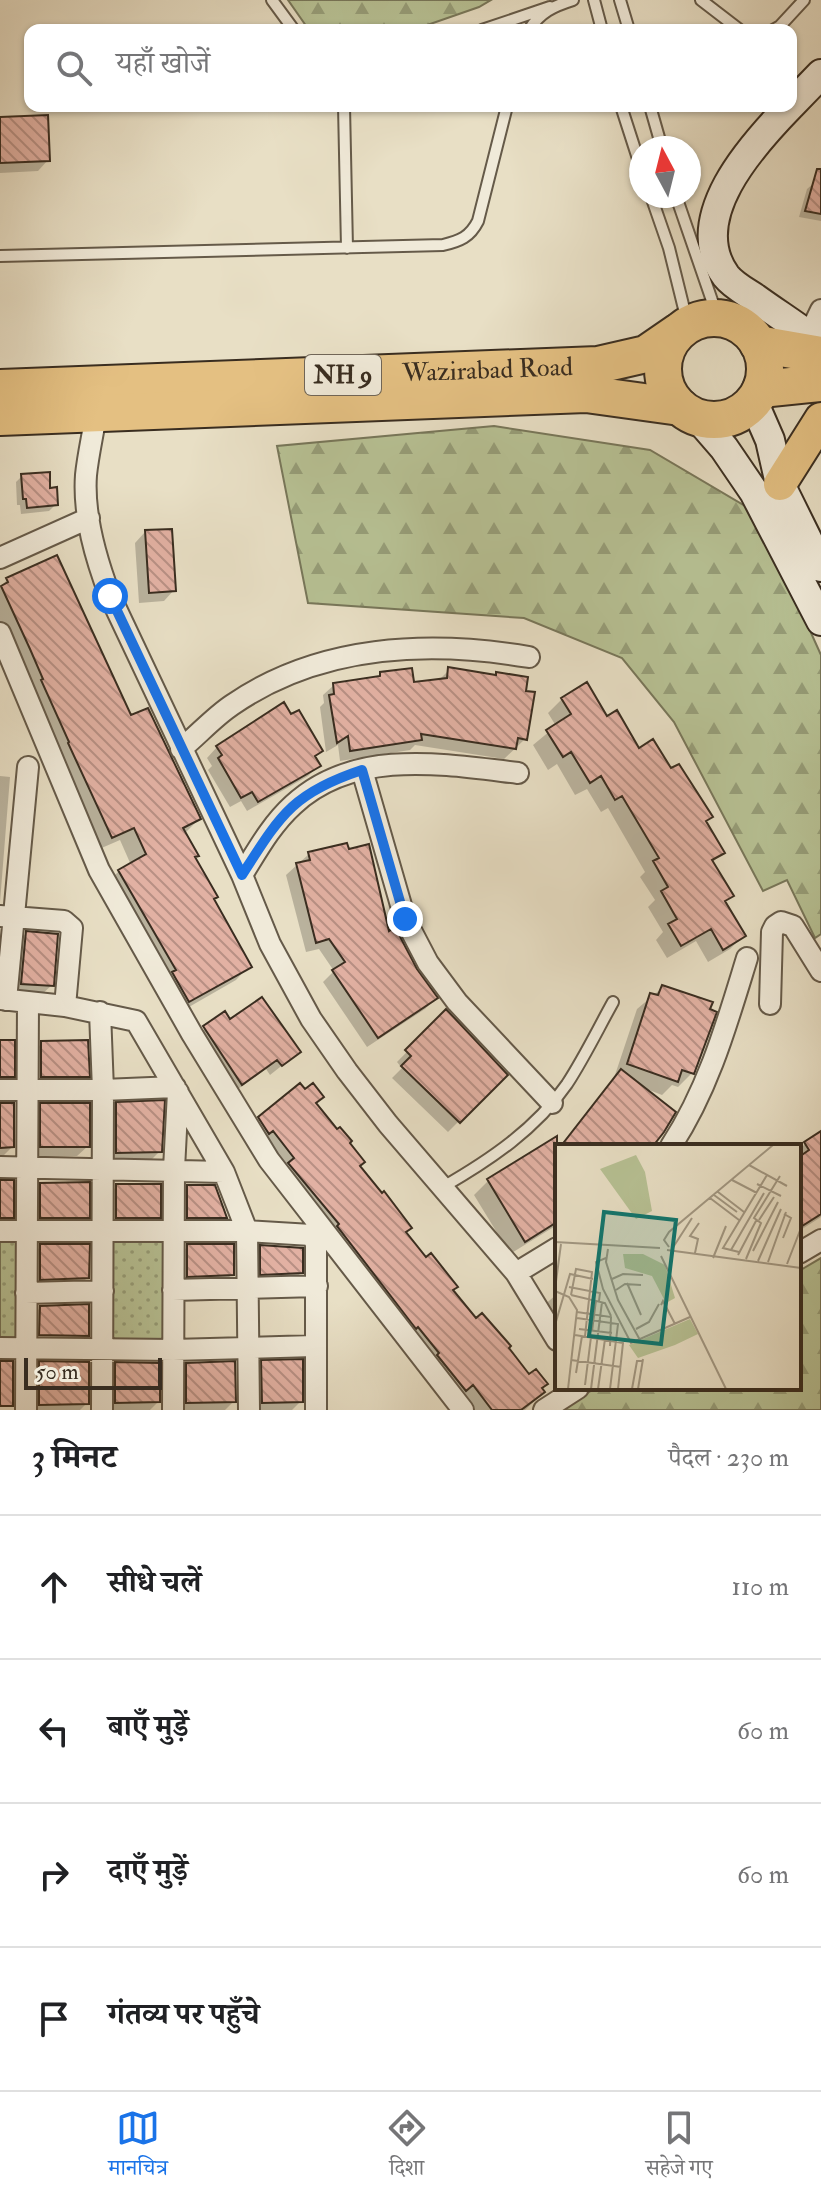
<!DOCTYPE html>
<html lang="hi">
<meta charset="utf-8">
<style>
:root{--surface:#fff;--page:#f2f2f2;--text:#202124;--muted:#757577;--line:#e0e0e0;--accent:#1a73e8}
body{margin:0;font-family:"IM FELL Double Pica","Noto Serif Devanagari",serif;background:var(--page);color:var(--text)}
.compass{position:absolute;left:629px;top:136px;width:72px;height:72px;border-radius:50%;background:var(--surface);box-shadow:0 2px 6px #0004;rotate:353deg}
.scale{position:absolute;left:24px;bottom:20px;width:138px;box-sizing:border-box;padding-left:8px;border:4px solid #392d20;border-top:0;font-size:22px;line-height:28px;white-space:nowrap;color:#392d20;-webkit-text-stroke:6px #f0ead9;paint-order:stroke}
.stop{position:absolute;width:24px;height:24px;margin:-18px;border:6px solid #1a73e8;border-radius:50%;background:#fff}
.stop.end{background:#1a73e8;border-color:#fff;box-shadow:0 2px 8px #0008}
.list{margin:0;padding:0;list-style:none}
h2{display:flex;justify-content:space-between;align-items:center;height:104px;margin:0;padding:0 32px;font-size:34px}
h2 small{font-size:26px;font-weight:400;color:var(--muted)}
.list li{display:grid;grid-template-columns:52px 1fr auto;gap:24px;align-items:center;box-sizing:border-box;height:144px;padding:0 32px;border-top:2px solid var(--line)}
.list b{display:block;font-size:30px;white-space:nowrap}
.list em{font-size:26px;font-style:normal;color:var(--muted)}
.icon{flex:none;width:44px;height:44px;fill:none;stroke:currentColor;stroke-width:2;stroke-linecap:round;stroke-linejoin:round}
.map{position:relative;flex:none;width:821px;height:1410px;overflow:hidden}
.search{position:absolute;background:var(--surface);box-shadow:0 2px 6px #0004;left:24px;right:24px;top:24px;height:88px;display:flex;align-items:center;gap:20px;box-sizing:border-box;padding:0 28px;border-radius:16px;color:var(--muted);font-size:30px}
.sheet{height:680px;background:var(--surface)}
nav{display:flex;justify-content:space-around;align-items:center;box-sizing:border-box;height:112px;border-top:2px solid var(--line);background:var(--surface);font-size:22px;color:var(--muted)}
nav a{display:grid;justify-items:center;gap:4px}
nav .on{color:var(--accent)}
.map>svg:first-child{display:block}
.forest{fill:url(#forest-firs);stroke:#78775a;stroke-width:2}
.park{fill:url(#park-dots);stroke:#78775a;stroke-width:2}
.shadow{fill:#0003}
.building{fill:url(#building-back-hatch);stroke:#392d20;stroke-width:2}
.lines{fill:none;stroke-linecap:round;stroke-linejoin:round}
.lane-casing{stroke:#655a49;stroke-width:14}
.street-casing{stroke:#655a49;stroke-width:24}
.secondary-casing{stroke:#392d20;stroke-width:32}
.primary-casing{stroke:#392d20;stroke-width:36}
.highway-casing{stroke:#392d20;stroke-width:40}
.lane{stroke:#f0ead9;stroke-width:10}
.street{stroke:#f0ead9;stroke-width:20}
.secondary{stroke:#f0ead9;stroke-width:28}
.primary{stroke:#e4c082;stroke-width:32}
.highway{stroke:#e4c082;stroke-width:36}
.route{stroke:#1a73e8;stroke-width:10}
.labels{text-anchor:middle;stroke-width:6;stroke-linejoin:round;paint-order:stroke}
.shield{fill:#f0ead9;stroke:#706658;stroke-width:2}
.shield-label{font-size:24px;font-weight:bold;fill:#392d20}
.street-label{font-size:26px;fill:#392d20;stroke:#f0ead9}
.inset-road{fill:none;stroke:#a29883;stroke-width:2}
.view{fill:#0f766e;fill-opacity:0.15;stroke:#0f766e;stroke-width:4}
.inset-edge{fill:none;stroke:#392d20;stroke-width:4}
</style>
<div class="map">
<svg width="821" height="1410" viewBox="0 0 821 1410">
<defs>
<pattern id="forest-firs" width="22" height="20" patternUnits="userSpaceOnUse" patternTransform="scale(2)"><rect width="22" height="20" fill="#b7c194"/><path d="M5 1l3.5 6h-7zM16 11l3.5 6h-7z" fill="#969d78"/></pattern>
<pattern id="park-dots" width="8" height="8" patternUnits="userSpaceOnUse" patternTransform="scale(2)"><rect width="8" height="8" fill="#b7c194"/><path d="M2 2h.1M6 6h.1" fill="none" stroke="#969d78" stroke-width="1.8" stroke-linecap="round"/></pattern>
<pattern id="building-back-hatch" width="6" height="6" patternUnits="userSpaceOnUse" patternTransform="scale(2)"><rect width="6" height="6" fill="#e2b1a3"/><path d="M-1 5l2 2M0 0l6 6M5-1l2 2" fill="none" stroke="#b89084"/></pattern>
</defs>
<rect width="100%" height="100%" fill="#e8dfc5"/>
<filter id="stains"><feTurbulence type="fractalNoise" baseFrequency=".0025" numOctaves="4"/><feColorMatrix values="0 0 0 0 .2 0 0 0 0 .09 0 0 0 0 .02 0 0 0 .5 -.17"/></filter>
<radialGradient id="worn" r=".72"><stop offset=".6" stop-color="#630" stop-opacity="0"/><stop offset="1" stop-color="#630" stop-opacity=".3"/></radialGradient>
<!-- forest -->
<path class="forest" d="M 288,0 L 491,0 L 479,7 L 413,30 L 309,30 Z
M 494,426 L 650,450 L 757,513 L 821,655 L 821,934 L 815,938 L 787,880 L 763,891 L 674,722 L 622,658 L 524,618 L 308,603 L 277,446 Z
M 821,1258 L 821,1410 L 558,1410 L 596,1388 L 799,1388 L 799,1271 Z"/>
<!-- park -->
<path class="park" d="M 0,1236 L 20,1237 L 19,1345 L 0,1345 Z
M 108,1238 L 167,1238 L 167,1345 L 108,1345 Z"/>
<!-- shadow -->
<path class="shadow" d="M 0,119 L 48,160 L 38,171 L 0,173 Z
M 814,183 L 821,186 L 821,221 L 799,217 L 807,189 Z
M 22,476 L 49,490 L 56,504 L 49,511 L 21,514 L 20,505 L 17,505 L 16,482 Z
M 145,532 L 174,590 L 164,601 L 139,603 L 135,543 Z
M 7,580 L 130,718 L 199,819 L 184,834 L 212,900 L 249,966 L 236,980 L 175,1015 L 105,885 L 119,871 L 131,865 L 120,840 L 97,850 L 0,628 L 0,587 Z
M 449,670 L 525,739 L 504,759 L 415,745 L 410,750 L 340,761 L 338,745 L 326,752 L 320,707 L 324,703 L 323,695 L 334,685 L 377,678 L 381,674 L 412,684 L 439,680 Z
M 562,699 L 606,718 L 638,750 L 671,771 L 711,817 L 705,822 L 723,852 L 712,863 L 731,895 L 724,902 L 744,935 L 730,949 L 708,962 L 696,941 L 667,958 L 656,940 L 663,932 L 648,907 L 655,900 L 640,877 L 645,872 L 608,808 L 601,812 L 587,789 L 575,795 L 557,764 L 548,770 L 533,745 L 556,726 L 548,713 Z
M 217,747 L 321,751 L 314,758 L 318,766 L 308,776 L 247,811 L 241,801 L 230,807 L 208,770 L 212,766 L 207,758 Z
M 0,776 L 10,777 L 0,902 Z
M 309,854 L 388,934 L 436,998 L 425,1009 L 367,1047 L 323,982 L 334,971 L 319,949 L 306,952 L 286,875 Z
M 26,933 L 52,985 L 41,995 L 11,994 L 16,944 Z
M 662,988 L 692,1073 L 678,1087 L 672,1085 L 662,1095 L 644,1088 L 651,1146 L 560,1146 L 614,1078 L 637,1009 Z
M 446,1012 L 505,1075 L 448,1132 L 392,1078 L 402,1068 L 397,1062 Z
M 224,1014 L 229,1022 L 299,1052 L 270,1075 L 266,1069 L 231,1094 L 194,1038 Z
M 42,1043 L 87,1076 L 77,1087 L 31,1087 L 31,1054 Z
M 0,1104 L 12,1147 L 2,1157 L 0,1157 Z
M 117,1104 L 160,1151 L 149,1162 L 106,1162 L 106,1115 Z
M 315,1104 L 404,1233 L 475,1321 L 507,1348 L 543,1393 L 525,1410 L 467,1410 L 245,1132 L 259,1118 Z
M 41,1105 L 88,1146 L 77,1156 L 31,1157 L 31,1116 Z
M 821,1141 L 821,1217 L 799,1231 L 799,1150 L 806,1143 Z
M 557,1146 L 557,1225 L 510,1254 L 474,1195 L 488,1181 Z
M 41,1185 L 88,1217 L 77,1228 L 30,1228 L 30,1196 Z
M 117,1186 L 159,1217 L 148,1228 L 106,1228 L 106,1197 Z
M 188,1187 L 225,1217 L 218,1224 L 181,1224 L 181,1194 Z
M 41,1246 L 87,1278 L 77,1288 L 30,1289 L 30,1257 Z
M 188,1246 L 232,1274 L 222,1285 L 177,1286 L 177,1257 Z
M 261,1247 L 301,1273 L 290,1283 L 251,1284 L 250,1257 Z
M 557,1294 L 557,1345 L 536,1312 Z
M 40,1308 L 87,1335 L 77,1346 L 30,1345 L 30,1318 Z
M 262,1362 L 301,1401 L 292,1410 L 252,1410 L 252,1373 Z
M 40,1363 L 87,1403 L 80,1410 L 29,1410 L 30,1374 Z
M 116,1364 L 158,1402 L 150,1410 L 105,1410 L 105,1375 Z
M 187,1365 L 234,1401 L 225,1410 L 176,1410 L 176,1375 Z"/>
<!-- building -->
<path class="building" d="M 48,115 L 50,161 L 0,163 L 0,117 Z
M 817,169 L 821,169 L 821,214 L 805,211 Z
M 50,472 L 50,488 L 57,487 L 58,505 L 27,508 L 26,499 L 23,499 L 21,474 Z
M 172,529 L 176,591 L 149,593 L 145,530 Z
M 57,555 L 131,715 L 148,708 L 201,819 L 183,828 L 199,856 L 195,857 L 218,897 L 214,899 L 252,967 L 189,1002 L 172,972 L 176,970 L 118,870 L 146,854 L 134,828 L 112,838 L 68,743 L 69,742 L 41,680 L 43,679 L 30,649 L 1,586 L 8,582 L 6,578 Z
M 448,667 L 496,675 L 496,672 L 528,677 L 526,691 L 535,692 L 527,740 L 518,738 L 516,749 L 421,734 L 422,740 L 350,751 L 348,736 L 337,743 L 329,695 L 334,694 L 333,683 L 380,676 L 380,672 L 412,668 L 414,682 L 447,678 Z
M 587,682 L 607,716 L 617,710 L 639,748 L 653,739 L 671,768 L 679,764 L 713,817 L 706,821 L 725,853 L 712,860 L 734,896 L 725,901 L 746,936 L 723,950 L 711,929 L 681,946 L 668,924 L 677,919 L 661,891 L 668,887 L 653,861 L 659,858 L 622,796 L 615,800 L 601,776 L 590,783 L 571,752 L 563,757 L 546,730 L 571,714 L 561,698 Z
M 284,702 L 291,714 L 299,710 L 323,751 L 315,756 L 321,766 L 258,802 L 252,792 L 241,798 L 218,758 L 222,755 L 216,746 Z
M 347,843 L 349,849 L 369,844 L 389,931 L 395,927 L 417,969 L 438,998 L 378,1038 L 332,970 L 345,962 L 329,939 L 316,943 L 296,863 L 310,860 L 308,852 Z
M 26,931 L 58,934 L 54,986 L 21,984 Z
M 662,985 L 713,1002 L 710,1009 L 717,1012 L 694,1074 L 682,1070 L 678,1082 L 627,1064 L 650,993 L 658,995 Z
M 262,997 L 301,1052 L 282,1066 L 277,1060 L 242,1085 L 203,1026 L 225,1011 L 230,1019 Z
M 446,1009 L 508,1075 L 460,1123 L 401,1066 L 411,1056 L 405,1050 Z
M 0,1040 L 15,1040 L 15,1077 L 0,1077 Z
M 88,1040 L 90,1077 L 41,1077 L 41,1041 Z
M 621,1069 L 676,1112 L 664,1132 L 653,1146 L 561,1146 Z
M 300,1083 L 305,1089 L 313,1083 L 324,1097 L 316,1103 L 337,1129 L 340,1127 L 352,1141 L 350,1143 L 365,1162 L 360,1166 L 382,1193 L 384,1191 L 412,1228 L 406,1232 L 426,1257 L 431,1253 L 458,1287 L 453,1290 L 476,1318 L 482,1313 L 511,1346 L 509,1348 L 529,1374 L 536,1369 L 548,1384 L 542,1388 L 545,1392 L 521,1410 L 492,1410 L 473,1385 L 466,1391 L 437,1355 L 439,1353 L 418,1327 L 416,1329 L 337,1226 L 339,1224 L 288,1163 L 294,1158 L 273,1131 L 269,1134 L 258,1117 Z
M 165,1100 L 162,1152 L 116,1153 L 116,1102 Z
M 0,1103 L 14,1103 L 14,1147 L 0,1148 Z
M 40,1103 L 90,1103 L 90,1147 L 40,1147 Z
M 821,1131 L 821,1214 L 799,1228 L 799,1157 L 809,1150 L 804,1142 Z
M 557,1136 L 557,1222 L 525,1242 L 487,1179 Z
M 0,1180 L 14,1180 L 14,1218 L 0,1218 Z
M 90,1182 L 90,1218 L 40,1218 L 40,1183 Z
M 116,1184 L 161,1184 L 161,1218 L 116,1218 Z
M 187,1185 L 215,1185 L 227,1218 L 187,1218 Z
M 40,1244 L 90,1244 L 89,1278 L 40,1280 Z
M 187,1244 L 234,1244 L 234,1275 L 187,1277 Z
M 260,1245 L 303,1248 L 303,1273 L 260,1275 Z
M 89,1304 L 89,1336 L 39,1335 L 40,1306 Z
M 303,1359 L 303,1402 L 262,1403 L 261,1360 Z
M 0,1361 L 13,1361 L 13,1406 L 0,1406 Z
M 39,1361 L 89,1362 L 89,1404 L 39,1405 Z
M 235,1361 L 236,1402 L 186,1403 L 186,1363 Z
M 115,1362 L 160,1363 L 160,1402 L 115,1403 Z"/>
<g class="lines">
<!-- lane casing -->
<g class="lane-casing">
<path id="lane" d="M 272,0 L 294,30
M 594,0 L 602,30
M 620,0 L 629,30
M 701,0 L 740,30
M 482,30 L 550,7
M 529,30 C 540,12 554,6 573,0
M 773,30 L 780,26 L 804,0
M 344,106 L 347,248
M 621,106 L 641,168
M 650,106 L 662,148
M 651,196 L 669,248 L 688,325
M 676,196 L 718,318
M 0,256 L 443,245 C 460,241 470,237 478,221 L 507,106
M 443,1187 C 490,1160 536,1129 567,1084 C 584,1058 598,1029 613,1002"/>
</g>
<!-- street casing -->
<g class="street-casing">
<path id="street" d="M 809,335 L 821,310
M 96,414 C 93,434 88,455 86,475 C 83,516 96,559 110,596 L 242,875 L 270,944 L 311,1019 L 347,1071 L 388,1124 L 516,1273 L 557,1340
M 0,558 L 89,518
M 0,633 L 99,870 L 192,1034 L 269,1160 L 463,1410
M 181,749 C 198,735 214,717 232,705 C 319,645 428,640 529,657
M 362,770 L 405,919 L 428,963 L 457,1002 L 552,1103
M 242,875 C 257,851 271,825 293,805 C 354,748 443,764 518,773
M 0,916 L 64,921 L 72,928 L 65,1006
M 0,999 L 65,1006 L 136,1021 L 224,1172
M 6,1000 L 28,767
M 770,1004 L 772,932 L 775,926 L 781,922 L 793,926 L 821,971
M 100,1012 L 103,1090 L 102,1410
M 0,1090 L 103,1090 L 175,1087
M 671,1146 C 709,1088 727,1023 747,958
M 0,1167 L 224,1172 L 247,1231 L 249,1410
M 0,1231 L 247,1231 L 311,1235 L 316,1243 L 316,1410
M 799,1253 L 821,1240
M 516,1273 L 557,1248
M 173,1290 L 317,1286
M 26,1293 L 103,1291
M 0,1348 L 173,1350 L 314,1346
M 26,1410 L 28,1002
M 173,1410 L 174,1169 L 178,1092
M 544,1410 L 578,1388"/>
</g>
<!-- secondary casing -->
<g class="secondary-casing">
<path id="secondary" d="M 791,105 L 821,74
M 790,106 C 752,145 684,219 726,276 C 733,285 746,292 755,298 C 777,314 800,328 821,345
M 753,401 L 770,440 L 780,484 L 821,567
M 698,418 L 724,448 L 754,492 L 821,621"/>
</g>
<!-- primary casing -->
<g class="primary-casing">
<path id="primary" d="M 780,484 L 821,419"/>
</g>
<!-- highway casing -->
<g class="highway-casing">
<g id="highway">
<circle cx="714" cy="369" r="51"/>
<path d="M 758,344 L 821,355"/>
<path id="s1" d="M 0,388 L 598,365 L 646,354 L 678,332"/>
<path d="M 761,389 L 821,383"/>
<path d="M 0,417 L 586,394 L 680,407"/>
</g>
</g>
<!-- lane -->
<use href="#lane" class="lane"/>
<!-- street -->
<use href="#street" class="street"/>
<!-- secondary -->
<use href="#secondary" class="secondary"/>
<!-- primary -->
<use href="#primary" class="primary"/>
<!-- highway -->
<use href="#highway" class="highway"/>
</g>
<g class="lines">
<!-- route -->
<path class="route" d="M 110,596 L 242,875 C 280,816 292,793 362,770 L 405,919"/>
</g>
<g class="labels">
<!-- shield labels -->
<rect class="shield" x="305" y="355" width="76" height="40" rx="6"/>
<g class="shield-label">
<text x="343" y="383">NH 9</text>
</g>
<!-- street labels -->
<g class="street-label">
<text dy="9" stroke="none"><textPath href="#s1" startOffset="488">Wazirabad Road</textPath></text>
</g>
</g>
<!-- overview -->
<g transform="translate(555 1144)">
<rect width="246" height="246" fill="#e8dfc5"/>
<path d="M 81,11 L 90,28 L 97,67 L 81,75 L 45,25 ZM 68,110 L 88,110 L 110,121 L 120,154 L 111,159 L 97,132 L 70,124 ZM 135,175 L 143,190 L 120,201 L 83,214 L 74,201 Z" fill="#b7c194"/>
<path class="inset-road" d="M 194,21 L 232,42M 177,36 L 202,49M 202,40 L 226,52M 163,48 L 189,68M 159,51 L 182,68M 155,54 L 184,76M 204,76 L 219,53M 228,94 L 236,74 L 229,70M 0,98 L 105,104M 114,103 L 109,96 L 114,88 L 218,1M 53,105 L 51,118 L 63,156 L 85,196M 117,105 L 137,74M 112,106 L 246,124M 176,106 L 209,49M 198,107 L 223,58M 184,108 L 168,104 L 212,31M 140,109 L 143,95 L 135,92 L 144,79M 183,111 L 202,75M 106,112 L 171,245M 51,114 L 41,118 L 48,145 L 76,199 L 135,173M 158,114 L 171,82M 191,115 L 206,79 L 199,74 L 225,32M 203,117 L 226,65M 213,118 L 231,68M 232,120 L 246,84M 57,135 L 68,130 L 88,131M 72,139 L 86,171M 14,143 L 45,149 L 44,157M 0,145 L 6,100M 61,146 L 70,140 L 86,141M 0,147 L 14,153 L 22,166 L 13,245M 16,151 L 21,125 L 37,128 L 30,192M 16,151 L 50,159 L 56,172M 106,161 L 108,157 L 120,180M 22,168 L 56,173 L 55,202M 22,174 L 63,180 L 55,245M 0,181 L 15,130 L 38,135M 24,185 L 57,189M 81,185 L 94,178 L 104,160M 37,187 L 41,156M 20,191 L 68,199 L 63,245M 16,216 L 66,223M 21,229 L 27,192M 30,241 L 36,193M 36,245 L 47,158M 43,245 L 50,195M 77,245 L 82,217 L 88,217M 83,245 L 88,215"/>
<path class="view" d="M 49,68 L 121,76 L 106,200 L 34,192 Z"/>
<rect width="246" height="246" class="inset-edge"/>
</g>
<rect width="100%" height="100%" filter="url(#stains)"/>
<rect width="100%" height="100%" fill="url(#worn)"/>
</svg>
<svg class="compass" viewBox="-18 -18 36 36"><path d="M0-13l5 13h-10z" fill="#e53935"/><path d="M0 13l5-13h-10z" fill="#757577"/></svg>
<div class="scale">50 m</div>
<div class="stop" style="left:110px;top:596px"></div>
<div class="stop end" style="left:405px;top:919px"></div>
<div class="search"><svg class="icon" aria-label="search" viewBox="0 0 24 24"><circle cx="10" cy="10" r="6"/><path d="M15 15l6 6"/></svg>यहाँ खोजें</div>
</div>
<section class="sheet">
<h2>3 मिनट<small>पैदल · 230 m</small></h2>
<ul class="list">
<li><svg class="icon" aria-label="ahead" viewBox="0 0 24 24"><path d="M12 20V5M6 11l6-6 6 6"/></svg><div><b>सीधे चलें</b></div><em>110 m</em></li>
<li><svg class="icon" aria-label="left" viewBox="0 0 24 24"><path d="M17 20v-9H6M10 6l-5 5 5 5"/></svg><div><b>बाएँ मुड़ें</b></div><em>60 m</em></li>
<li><svg class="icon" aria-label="right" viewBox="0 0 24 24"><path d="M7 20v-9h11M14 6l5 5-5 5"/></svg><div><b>दाएँ मुड़ें</b></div><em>60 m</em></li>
<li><svg class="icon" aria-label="arrive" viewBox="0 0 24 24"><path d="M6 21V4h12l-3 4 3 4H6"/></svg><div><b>गंतव्य पर पहुँचे</b></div></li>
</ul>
</section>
<nav>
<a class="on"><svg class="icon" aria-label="map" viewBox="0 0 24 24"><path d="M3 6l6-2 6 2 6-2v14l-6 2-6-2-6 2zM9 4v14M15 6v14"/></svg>मानचित्र</a>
<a><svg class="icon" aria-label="directions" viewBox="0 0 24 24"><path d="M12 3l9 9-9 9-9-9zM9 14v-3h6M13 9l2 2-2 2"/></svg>दिशा</a>
<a><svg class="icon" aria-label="saved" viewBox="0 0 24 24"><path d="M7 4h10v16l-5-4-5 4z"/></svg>सहेजे गए</a>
</nav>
